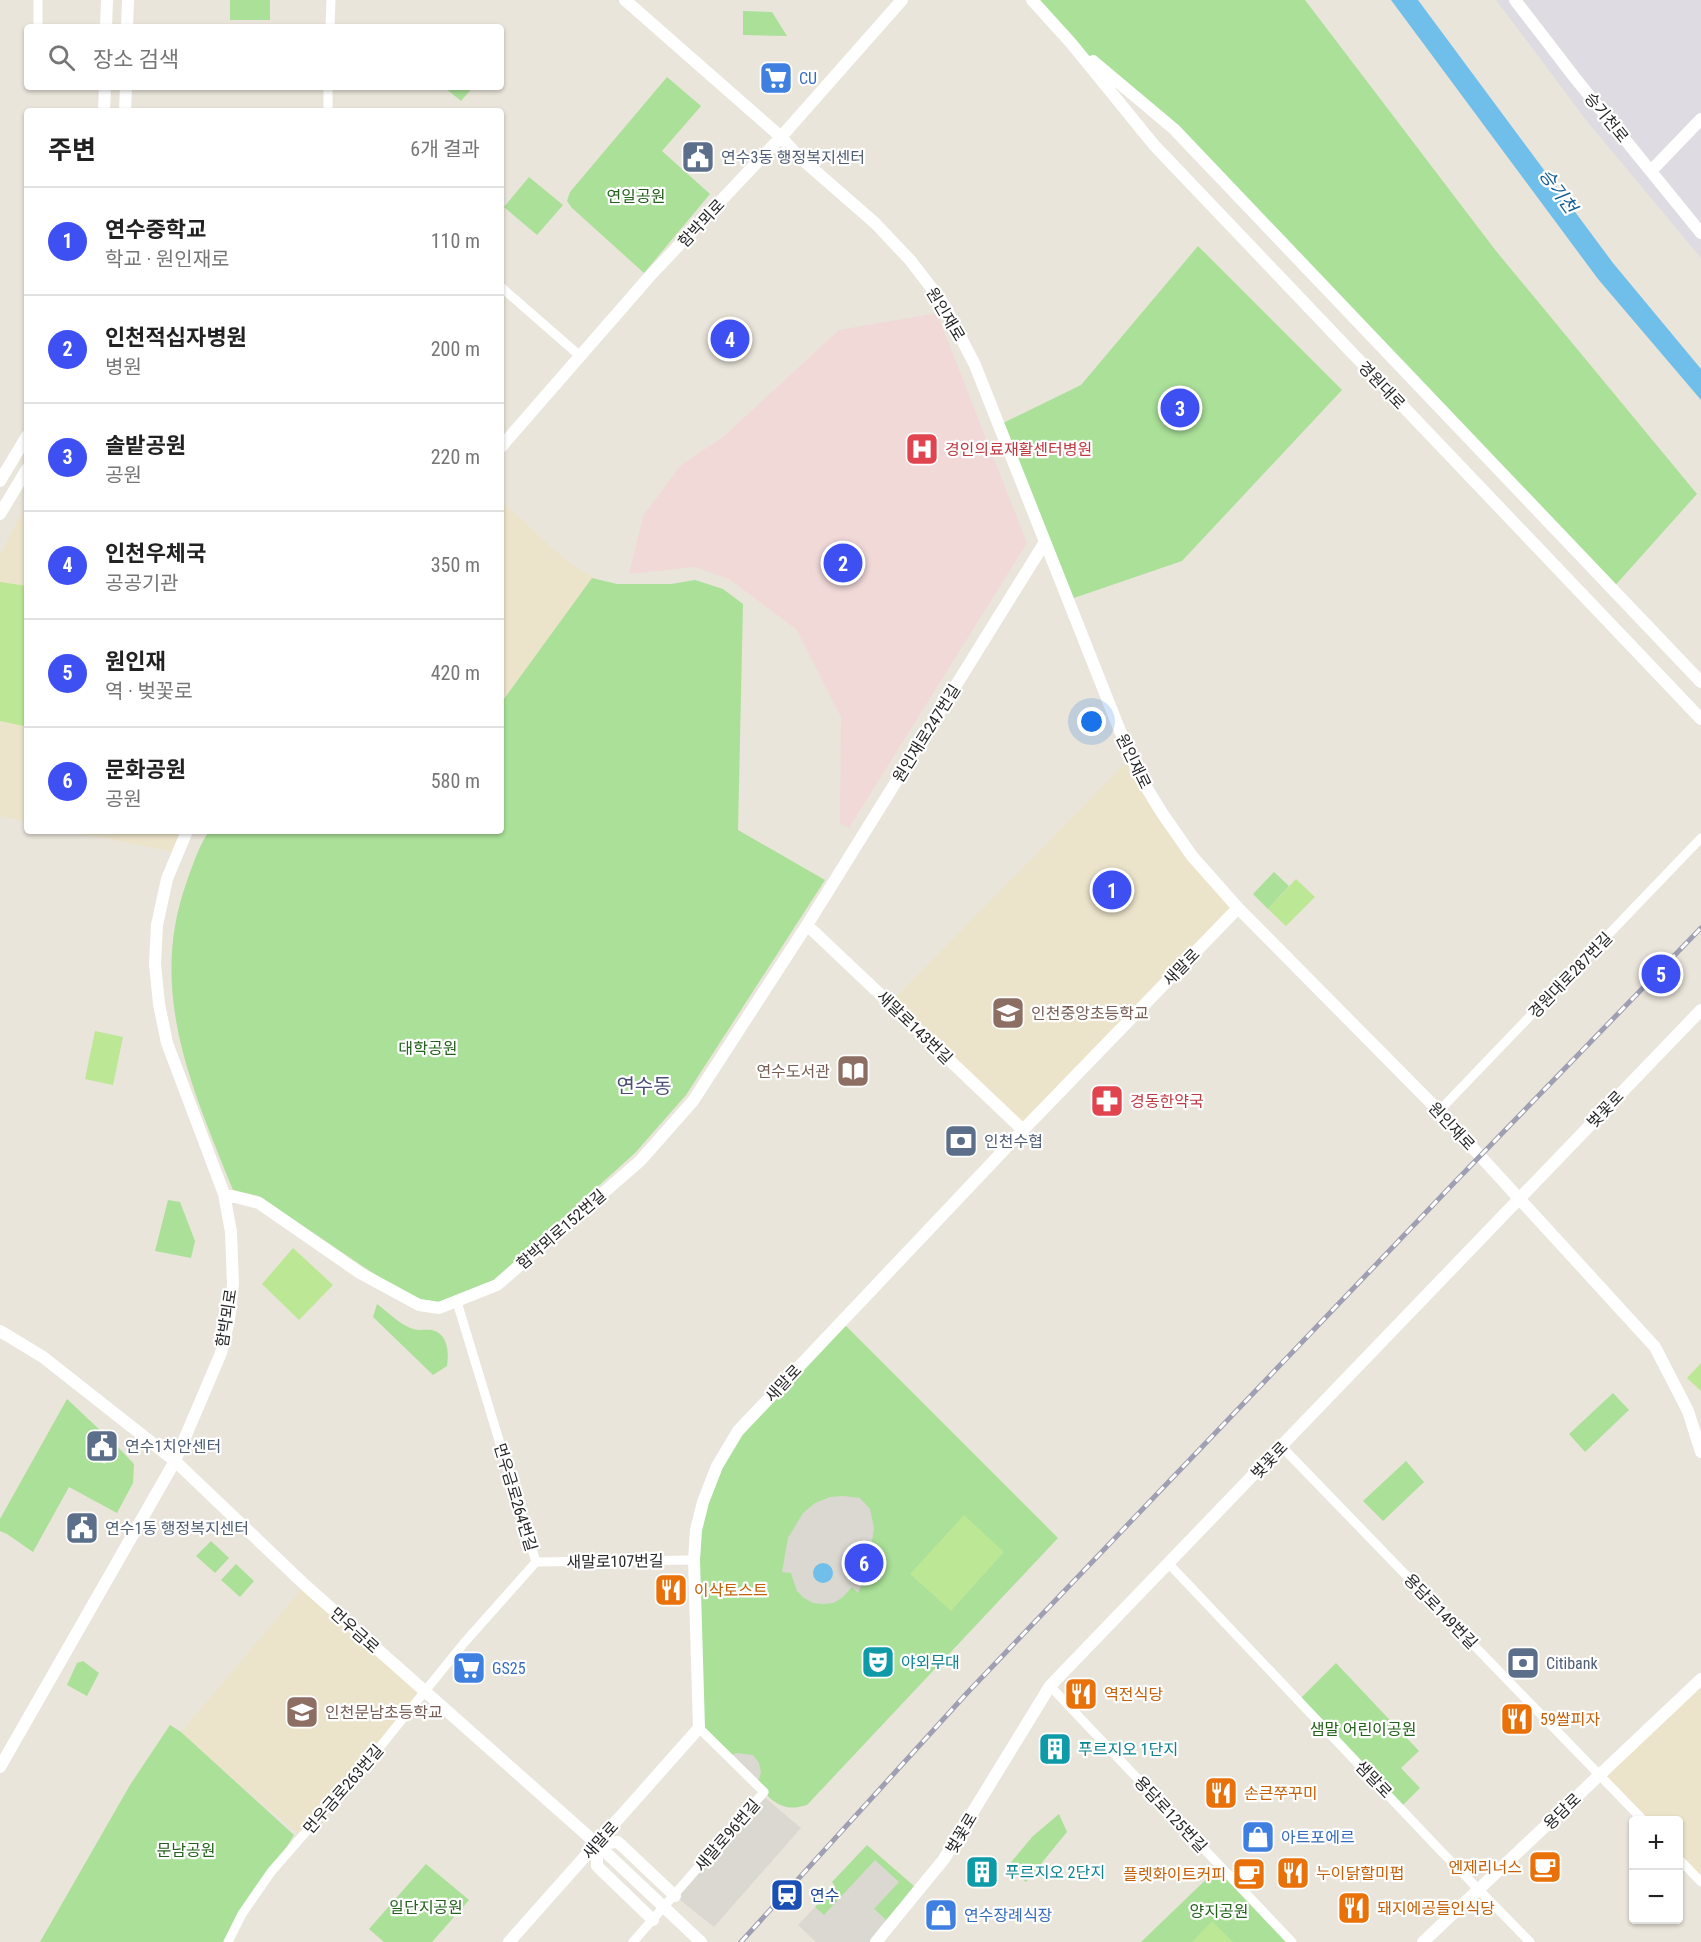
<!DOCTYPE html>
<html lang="ko">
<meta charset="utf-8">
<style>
:root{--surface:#fff;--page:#f2f2f2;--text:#222;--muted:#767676;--line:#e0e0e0;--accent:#3f50f3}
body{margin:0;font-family:"Roboto Condensed","Noto Sans KR",sans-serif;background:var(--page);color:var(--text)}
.controls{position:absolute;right:18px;bottom:18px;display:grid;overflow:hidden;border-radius:6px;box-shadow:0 2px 4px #0004}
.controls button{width:54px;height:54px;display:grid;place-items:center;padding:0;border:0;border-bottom:2px solid var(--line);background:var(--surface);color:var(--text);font:30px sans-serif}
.you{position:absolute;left:1092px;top:722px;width:21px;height:21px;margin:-15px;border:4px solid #fff;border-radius:50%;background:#1a73e8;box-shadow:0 0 0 9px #1a73e833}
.badge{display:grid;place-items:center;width:39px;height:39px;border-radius:50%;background:var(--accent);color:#fff;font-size:20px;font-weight:700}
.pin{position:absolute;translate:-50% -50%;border:3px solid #fff;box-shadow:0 2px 6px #0006}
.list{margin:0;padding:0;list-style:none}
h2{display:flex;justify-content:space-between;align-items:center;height:78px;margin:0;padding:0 24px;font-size:26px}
h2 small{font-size:20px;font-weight:400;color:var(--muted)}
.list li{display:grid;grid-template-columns:39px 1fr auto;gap:18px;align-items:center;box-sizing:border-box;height:108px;padding:0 24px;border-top:2px solid var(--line)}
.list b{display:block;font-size:22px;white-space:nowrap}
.list p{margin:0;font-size:20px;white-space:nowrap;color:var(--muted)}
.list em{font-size:20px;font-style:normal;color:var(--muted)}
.icon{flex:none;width:33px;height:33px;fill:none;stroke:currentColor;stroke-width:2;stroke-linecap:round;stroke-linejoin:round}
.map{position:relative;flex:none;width:1701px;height:1942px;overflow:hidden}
.search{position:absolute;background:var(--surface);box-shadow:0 2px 4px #0004;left:24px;top:24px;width:480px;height:66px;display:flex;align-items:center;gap:15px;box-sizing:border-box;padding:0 21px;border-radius:6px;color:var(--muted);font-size:22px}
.panel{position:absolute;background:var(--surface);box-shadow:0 2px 4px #0004;left:24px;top:108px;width:480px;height:726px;border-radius:6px}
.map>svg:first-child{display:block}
.industrial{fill:#dedbe3}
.education{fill:#ece4ca}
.medical{fill:#f1d9d8}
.green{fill:#aae098}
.pitch{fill:#bce794}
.plaza{fill:#dbd8d1}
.water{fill:#70bfea}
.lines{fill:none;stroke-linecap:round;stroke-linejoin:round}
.street{stroke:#fff;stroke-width:9}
.secondary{stroke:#fff;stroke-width:12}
.rail-casing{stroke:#9e9fb2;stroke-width:5}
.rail{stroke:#fff;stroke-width:3;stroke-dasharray:9;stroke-linecap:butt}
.labels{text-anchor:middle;stroke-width:4.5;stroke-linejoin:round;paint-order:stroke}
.shop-label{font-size:16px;fill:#366cbe;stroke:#fff;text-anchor:start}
.street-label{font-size:16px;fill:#282828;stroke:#fff}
.service-label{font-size:16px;fill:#4e5e75;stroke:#fff;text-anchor:start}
.park-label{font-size:16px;fill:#24621c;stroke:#fff}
.health-label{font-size:16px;fill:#be3a42;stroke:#fff;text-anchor:start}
.education-label{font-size:16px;fill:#785e54;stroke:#fff;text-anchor:start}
.food-label{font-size:16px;fill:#c56008;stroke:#fff;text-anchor:start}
.culture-label{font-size:16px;fill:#0d838f;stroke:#fff;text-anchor:start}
.transit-label{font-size:16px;fill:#164399;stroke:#fff;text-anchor:start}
.water-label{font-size:18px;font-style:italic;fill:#125b93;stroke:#fff}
.quarter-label{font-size:20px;fill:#4b4f77;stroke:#fff}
</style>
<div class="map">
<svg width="1701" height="1942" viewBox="0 0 1701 1942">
<rect width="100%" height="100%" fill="#eae5da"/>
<!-- industrial -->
<path class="industrial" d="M 1496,0 L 1701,0 L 1701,258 L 1586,120 Z"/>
<!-- education -->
<path class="education" d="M 501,501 L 569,563 L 593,577 L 501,703 Z
M 27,503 L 27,822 L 0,816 L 0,554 Z
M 1131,757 L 1140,777 L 1238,908 L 1023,1130 L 890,1003 Z
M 70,831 L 187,831 L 177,853 Z
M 305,1585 L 424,1692 L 301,1836 L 240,1785 L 181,1732 Z
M 1701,1679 L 1701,1882 L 1679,1858 L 1678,1820 L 1643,1820 L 1600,1775 Z"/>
<!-- medical -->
<path class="medical" d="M 937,313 L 1027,543 L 849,828 L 840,824 L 841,717 L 796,629 L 729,579 L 695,567 L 629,574 L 643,516 L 681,465 L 723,437 L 839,330 Z"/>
<!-- green -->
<path class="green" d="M 230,0 L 270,0 L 270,20 L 230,20 Z
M 1032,0 L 1305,0 L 1496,251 L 1697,494 L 1612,589 L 1174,129 L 1071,43 Z
M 743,11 L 772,12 L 787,36 L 743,35 Z
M 667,77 L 701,106 L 662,151 L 710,194 L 644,273 L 572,208 L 567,201 L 570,192 Z
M 444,87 L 473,87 L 461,101 Z
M 529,177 L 563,205 L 537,235 L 504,207 Z
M 1198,246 L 1342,390 L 1182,561 L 1068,600 L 999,425 L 1081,385 Z
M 592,578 L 617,584 L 671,584 L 695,580 L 723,589 L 743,604 L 738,830 L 825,880 L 686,1095 L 635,1153 L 494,1280 L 439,1302 L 419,1299 L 386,1282 L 259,1196 L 233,1190 C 192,1088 147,991 187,881 C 193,864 199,846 209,831 L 501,831 L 501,703 Z
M 1274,872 L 1289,886 L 1268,909 L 1253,894 Z
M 168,1200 L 180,1202 L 195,1241 L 191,1258 L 155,1251 Z
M 377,1304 C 388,1312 400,1325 413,1329 C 419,1331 425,1329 432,1330 C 448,1334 449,1352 447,1366 L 433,1375 L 373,1317 Z
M 841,1321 L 1058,1538 L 807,1805 C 792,1809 785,1809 772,1800 L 699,1728 L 696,1530 L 738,1431 Z
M 1613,1393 L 1629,1410 L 1585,1452 L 1569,1434 Z
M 67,1399 L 101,1431 L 89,1456 L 105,1464 L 116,1445 L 134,1464 L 133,1483 L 117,1513 L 69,1487 L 33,1552 L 7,1534 L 0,1531 L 0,1519 Z
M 1406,1461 L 1424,1482 L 1383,1521 L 1363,1501 Z
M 211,1541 L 229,1558 L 215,1573 L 196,1556 Z
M 236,1564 L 254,1581 L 240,1597 L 221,1580 Z
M 83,1661 L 99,1673 L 87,1696 L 67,1685 L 77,1663 Z
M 1336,1663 L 1419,1751 L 1401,1768 L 1420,1788 L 1401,1807 L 1299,1700 Z
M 170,1725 L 181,1732 L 294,1835 L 228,1942 L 40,1942 L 130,1785 Z
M 1059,1814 L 1067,1832 L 1026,1882 L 1007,1867 L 1033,1836 Z
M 867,1845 L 914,1886 L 888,1922 L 874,1909 L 824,1916 L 815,1907 L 835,1886 L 832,1882 Z
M 426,1864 L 469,1900 L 432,1942 L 384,1942 L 369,1929 Z
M 1220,1866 L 1292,1942 L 1141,1942 Z"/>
<!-- pitch -->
<path class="pitch" d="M 0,582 L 27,586 L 27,709 L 24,726 L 0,721 Z
M 1296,879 L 1315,897 L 1286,926 L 1268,909 Z
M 95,1031 L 123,1037 L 113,1085 L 85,1079 Z
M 293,1248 L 333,1285 L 299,1320 L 262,1284 Z
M 1701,1363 L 1701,1391 L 1687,1378 Z
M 964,1515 L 1004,1552 L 951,1611 L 910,1574 Z
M 1212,1921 L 1233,1942 L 1192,1942 Z"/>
<!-- plaza -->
<path class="plaza" d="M 843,1496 L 860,1498 L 870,1509 L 874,1528 L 868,1568 L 858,1593 L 852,1587 L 842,1598 L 833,1603 L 823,1604 L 813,1603 L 804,1598 L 797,1591 L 791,1573 L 782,1572 L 788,1538 L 803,1513 L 815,1503 L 830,1497 Z
M 736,1753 L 753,1755 L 759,1763 L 761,1773 L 757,1785 L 729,1757 Z
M 762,1795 L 801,1828 L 714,1927 L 675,1896 Z
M 875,1860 L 899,1882 L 874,1909 L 888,1922 L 871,1942 L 816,1942 L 798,1925 L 815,1907 L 824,1915 Z"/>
<!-- water -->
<path class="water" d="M 1391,0 L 1418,0 L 1613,263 L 1701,369 L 1701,400 L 1598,279 Z
M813 1573a10 10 0 1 1 20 0a10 10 0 1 1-20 0Z"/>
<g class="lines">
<!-- street -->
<path class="street" d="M 38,27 L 38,0
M 330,27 L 331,0
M 328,111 L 328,87
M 501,287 L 580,356
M 1439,1111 L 1701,838
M 1282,1447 L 1643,1820
M 536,1562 L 694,1560
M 1169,1564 L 1437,1847 L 1530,1942
M 1050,1686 L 1292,1942
M 1678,1858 L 1701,1882
M 228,1942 L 242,1914 L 271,1872 L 379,1748 L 464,1643 L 536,1562 L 457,1302
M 633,1942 L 764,1792 L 699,1728"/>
<!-- secondary -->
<path class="secondary" d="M 625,0 L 781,137 L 797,155 L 875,223 L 910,260 L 943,303 L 975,365 L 1120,731 L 1140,777 L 1162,813 L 1192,856 L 1238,908 L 1439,1111 L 1655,1347 L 1688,1411 L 1701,1452
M 1032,0 L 1071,43 L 1154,145 L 1701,719
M 1515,0 L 1575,78 L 1701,233
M 106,27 L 107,0
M 127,27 L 128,0
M 1093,61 L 1174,129 L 1701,682
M 104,111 L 105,87
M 125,111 L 126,87
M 1651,171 L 1701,119
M 501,447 L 649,277 L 781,137 L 902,0
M 0,481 L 27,436
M 0,514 L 27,469
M 807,925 L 1023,1130
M 224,1194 L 259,1203 L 360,1273 L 419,1305 L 439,1308 L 497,1285 L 640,1161 L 693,1101 L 807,925 L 1045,542
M 0,1331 L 43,1357 L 175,1461 L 305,1585 L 597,1844 L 701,1942
M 0,1767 L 175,1461 L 221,1353 L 229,1320 L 233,1284 L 231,1232 L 224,1194 L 167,1043 L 159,1004 L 155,964 L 157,925 L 167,879 L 187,831
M 653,1920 L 597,1866 L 597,1844 L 618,1842 L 675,1896
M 509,1942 L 699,1728 L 694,1560 L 696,1530 L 703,1502 L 717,1466 L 738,1431 L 1023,1130 L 1238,908
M 876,1942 L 944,1859 L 1050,1686 L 1701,1010
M 1423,1942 L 1701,1679"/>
<!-- rail casing -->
<g class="rail-casing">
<path id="rail" d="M 741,1942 L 968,1692 L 1453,1184 L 1701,928"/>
</g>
<!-- rail -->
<use href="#rail" class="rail"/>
</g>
<!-- icons -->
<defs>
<g id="supermarket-square" transform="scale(1.725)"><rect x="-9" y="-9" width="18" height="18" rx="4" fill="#3f7fe0" stroke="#fff"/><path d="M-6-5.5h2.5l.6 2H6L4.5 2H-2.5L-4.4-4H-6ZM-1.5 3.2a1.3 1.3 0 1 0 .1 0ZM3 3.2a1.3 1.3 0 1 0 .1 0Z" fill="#fff"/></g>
<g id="civic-square" transform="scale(1.725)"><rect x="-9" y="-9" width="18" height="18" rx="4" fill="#5c6f8a" stroke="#fff"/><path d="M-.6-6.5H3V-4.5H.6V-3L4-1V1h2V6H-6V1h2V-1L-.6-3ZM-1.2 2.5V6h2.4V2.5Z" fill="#fff"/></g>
<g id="hospital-square" transform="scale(1.725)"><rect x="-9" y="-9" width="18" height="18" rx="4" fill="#e0444e" stroke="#fff"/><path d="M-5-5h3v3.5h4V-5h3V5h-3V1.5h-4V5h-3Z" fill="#fff"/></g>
<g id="school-square" transform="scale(1.725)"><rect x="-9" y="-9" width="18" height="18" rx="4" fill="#8d6e63" stroke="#fff"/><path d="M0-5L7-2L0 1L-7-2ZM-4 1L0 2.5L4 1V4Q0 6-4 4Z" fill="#fff"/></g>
<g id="library-square" transform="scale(1.725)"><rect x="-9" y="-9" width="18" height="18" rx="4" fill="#8d6e63" stroke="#fff"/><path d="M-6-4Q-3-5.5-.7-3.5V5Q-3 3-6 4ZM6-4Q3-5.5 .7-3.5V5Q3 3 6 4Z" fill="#fff"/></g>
<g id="pharmacy-square" transform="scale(1.725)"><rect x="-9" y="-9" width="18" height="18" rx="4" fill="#e0444e" stroke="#fff"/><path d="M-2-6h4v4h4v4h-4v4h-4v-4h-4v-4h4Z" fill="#fff"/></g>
<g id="bank-square" transform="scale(1.725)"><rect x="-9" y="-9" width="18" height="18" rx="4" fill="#5c6f8a" stroke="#fff"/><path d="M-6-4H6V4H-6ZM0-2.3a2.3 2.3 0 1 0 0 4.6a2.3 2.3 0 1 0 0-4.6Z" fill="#fff"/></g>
<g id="restaurant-square" transform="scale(1.725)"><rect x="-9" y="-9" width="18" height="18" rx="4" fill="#e8710a" stroke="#fff"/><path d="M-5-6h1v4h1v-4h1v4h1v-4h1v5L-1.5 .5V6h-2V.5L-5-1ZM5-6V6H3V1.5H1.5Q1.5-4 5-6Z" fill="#fff"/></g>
<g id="theatre-square" transform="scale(1.725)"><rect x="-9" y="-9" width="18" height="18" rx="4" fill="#0f9aa8" stroke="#fff"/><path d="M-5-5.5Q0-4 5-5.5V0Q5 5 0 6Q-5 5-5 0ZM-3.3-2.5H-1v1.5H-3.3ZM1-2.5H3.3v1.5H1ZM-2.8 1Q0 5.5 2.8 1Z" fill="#fff"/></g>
<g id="building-square" transform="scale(1.725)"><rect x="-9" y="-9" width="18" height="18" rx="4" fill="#0f9aa8" stroke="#fff"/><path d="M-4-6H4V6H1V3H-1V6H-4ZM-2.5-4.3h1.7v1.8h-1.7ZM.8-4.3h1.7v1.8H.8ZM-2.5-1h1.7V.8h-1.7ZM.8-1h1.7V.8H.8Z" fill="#fff"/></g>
<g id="shop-square" transform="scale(1.725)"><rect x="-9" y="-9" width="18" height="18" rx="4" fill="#3f7fe0" stroke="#fff"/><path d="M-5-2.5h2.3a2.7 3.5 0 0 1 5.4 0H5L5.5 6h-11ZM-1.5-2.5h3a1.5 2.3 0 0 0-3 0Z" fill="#fff"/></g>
<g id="cafe-square" transform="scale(1.725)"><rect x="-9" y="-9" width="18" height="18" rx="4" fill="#e8710a" stroke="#fff"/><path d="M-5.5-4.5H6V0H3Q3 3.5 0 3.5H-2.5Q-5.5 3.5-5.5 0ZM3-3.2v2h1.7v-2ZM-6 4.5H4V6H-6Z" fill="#fff"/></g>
<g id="station-square" transform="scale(1.725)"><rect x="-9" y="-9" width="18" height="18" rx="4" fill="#1a4fb4" stroke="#fff"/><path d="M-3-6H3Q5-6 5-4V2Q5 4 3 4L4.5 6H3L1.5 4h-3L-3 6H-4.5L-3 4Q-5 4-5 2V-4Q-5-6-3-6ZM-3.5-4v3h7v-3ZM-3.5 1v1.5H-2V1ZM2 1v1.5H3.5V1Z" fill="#fff"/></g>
</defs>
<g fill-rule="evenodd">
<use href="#supermarket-square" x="776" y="78"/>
<use href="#civic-square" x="698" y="157"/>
<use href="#hospital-square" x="922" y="449"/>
<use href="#school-square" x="1008" y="1013"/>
<use href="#library-square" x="853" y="1071"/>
<use href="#pharmacy-square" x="1107" y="1101"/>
<use href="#bank-square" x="961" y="1141"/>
<use href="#civic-square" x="102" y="1446"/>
<use href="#civic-square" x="82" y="1528"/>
<use href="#restaurant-square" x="671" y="1590"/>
<use href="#theatre-square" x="878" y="1662"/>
<use href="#bank-square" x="1523" y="1663"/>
<use href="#supermarket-square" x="469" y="1668"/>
<use href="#restaurant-square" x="1081" y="1694"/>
<use href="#school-square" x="302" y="1712"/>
<use href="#restaurant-square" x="1517" y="1719"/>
<use href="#building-square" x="1055" y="1749"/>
<use href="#restaurant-square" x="1221" y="1793"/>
<use href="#shop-square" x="1258" y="1837"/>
<use href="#cafe-square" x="1545" y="1867"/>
<use href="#building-square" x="982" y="1872"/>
<use href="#restaurant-square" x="1293" y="1873"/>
<use href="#cafe-square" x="1249" y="1874"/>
<use href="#station-square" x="787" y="1895"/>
<use href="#restaurant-square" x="1354" y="1908"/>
<use href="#shop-square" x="941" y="1915"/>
</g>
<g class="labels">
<!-- shop labels -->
<g class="shop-label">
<text x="799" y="84">CU</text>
<text x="492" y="1674">GS25</text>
<text x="1281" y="1843">아트포에르</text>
<text x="964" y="1921">연수장례식장</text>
</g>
<!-- street labels -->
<g class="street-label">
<text transform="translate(1607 117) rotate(51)" y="6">승기천로</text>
<text transform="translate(701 223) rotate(-47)" y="6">함박뫼로</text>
<text transform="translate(946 314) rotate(59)" y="6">원인재로</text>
<text transform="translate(1382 385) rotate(46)" y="6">경원대로</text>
<text transform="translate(926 733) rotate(-58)" y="6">원인재로247번길</text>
<text transform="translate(1134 761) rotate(64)" y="6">원인재로</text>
<text transform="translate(1181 967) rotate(-46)" y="6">새말로</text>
<text transform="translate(1570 975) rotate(-46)" y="6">경원대로287번길</text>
<text transform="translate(915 1027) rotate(44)" y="6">새말로143번길</text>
<text transform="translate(1605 1109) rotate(-46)" y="6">벚꽃로</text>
<text transform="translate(1452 1126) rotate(47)" y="6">원인재로</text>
<text transform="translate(561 1229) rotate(-41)" y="6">함박뫼로152번길</text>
<text transform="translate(226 1318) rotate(-81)" y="6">함박뫼로</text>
<text transform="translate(783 1383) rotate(-47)" y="6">새말로</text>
<text transform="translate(1269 1460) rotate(-46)" y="6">벚꽃로</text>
<text transform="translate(516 1497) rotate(73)" y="6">먼우금로264번길</text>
<text transform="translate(615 1561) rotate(-1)" y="6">새말로107번길</text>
<text transform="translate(1441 1611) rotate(46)" y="6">용담로149번길</text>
<text transform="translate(355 1630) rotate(42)" y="6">먼우금로</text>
<text transform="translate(1374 1779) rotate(46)" y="6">샘말로</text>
<text transform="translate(343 1789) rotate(-49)" y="6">먼우금로263번길</text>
<text transform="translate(1562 1811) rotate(-44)" y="6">용담로</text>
<text transform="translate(1171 1814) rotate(47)" y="6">용담로125번길</text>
<text transform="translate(961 1833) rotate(-59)" y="6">벚꽃로</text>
<text transform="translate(727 1835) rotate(-49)" y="6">새말로96번길</text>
<text transform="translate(600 1840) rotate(-48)" y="6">새말로</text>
</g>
<!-- service labels -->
<g class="service-label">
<text x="721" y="163">연수3동 행정복지센터</text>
<text x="984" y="1147">인천수협</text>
<text x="125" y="1452">연수1치안센터</text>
<text x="105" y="1534">연수1동 행정복지센터</text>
<text x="1546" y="1669">Citibank</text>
</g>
<!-- park labels -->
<g class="park-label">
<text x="636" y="202">연일공원</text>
<text x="428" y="1054">대학공원</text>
<text x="1363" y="1735">샘말 어린이공원</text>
<text x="186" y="1856">문남공원</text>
<text x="426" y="1913">일단지공원</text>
<text x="1219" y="1917">양지공원</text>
</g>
<!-- health labels -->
<g class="health-label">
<text x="945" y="455">경인의료재활센터병원</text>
<text x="1130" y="1107">경동한약국</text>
</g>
<!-- education labels -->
<g class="education-label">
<text x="1031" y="1019">인천중앙초등학교</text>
<text x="830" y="1077" text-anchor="end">연수도서관</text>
<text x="325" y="1718">인천문남초등학교</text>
</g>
<!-- food labels -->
<g class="food-label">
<text x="694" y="1596">이삭토스트</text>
<text x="1104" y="1700">역전식당</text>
<text x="1540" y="1725">59쌀피자</text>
<text x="1244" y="1799">손큰쭈꾸미</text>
<text x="1522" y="1873" text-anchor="end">엔제리너스</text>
<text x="1316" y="1879">누이닭할미펍</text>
<text x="1226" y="1880" text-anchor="end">플렛화이트커피</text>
<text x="1377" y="1914">돼지에공들인식당</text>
</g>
<!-- culture labels -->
<g class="culture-label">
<text x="901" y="1668">야외무대</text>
<text x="1078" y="1755">푸르지오 1단지</text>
<text x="1005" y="1878">푸르지오 2단지</text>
</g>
<!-- transit labels -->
<g class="transit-label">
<text x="810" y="1901">연수</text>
</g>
<!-- water labels -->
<g class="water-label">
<text transform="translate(1558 191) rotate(54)" y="6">승기천</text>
</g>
<!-- quarter labels -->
<g class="quarter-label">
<text x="644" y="1093">연수동</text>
</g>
</g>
</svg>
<div class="controls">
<button>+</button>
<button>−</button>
</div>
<div class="you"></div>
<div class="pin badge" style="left:1112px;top:890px">1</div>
<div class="pin badge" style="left:843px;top:563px">2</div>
<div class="pin badge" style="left:1180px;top:408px">3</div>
<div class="pin badge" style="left:730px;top:339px">4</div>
<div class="pin badge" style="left:1661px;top:974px">5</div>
<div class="pin badge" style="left:864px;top:1563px">6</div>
<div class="search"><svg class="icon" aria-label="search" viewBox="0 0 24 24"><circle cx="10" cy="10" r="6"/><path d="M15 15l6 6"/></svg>장소 검색</div>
<section class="panel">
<h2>주변<small>6개 결과</small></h2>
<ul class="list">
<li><span class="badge">1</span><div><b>연수중학교</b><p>학교 · 원인재로</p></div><em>110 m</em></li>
<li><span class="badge">2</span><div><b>인천적십자병원</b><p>병원</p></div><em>200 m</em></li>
<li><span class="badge">3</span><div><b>솔밭공원</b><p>공원</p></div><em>220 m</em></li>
<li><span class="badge">4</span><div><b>인천우체국</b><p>공공기관</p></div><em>350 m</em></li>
<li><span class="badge">5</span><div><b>원인재</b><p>역 · 벚꽃로</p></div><em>420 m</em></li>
<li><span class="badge">6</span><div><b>문화공원</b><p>공원</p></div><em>580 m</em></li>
</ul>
</section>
</div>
